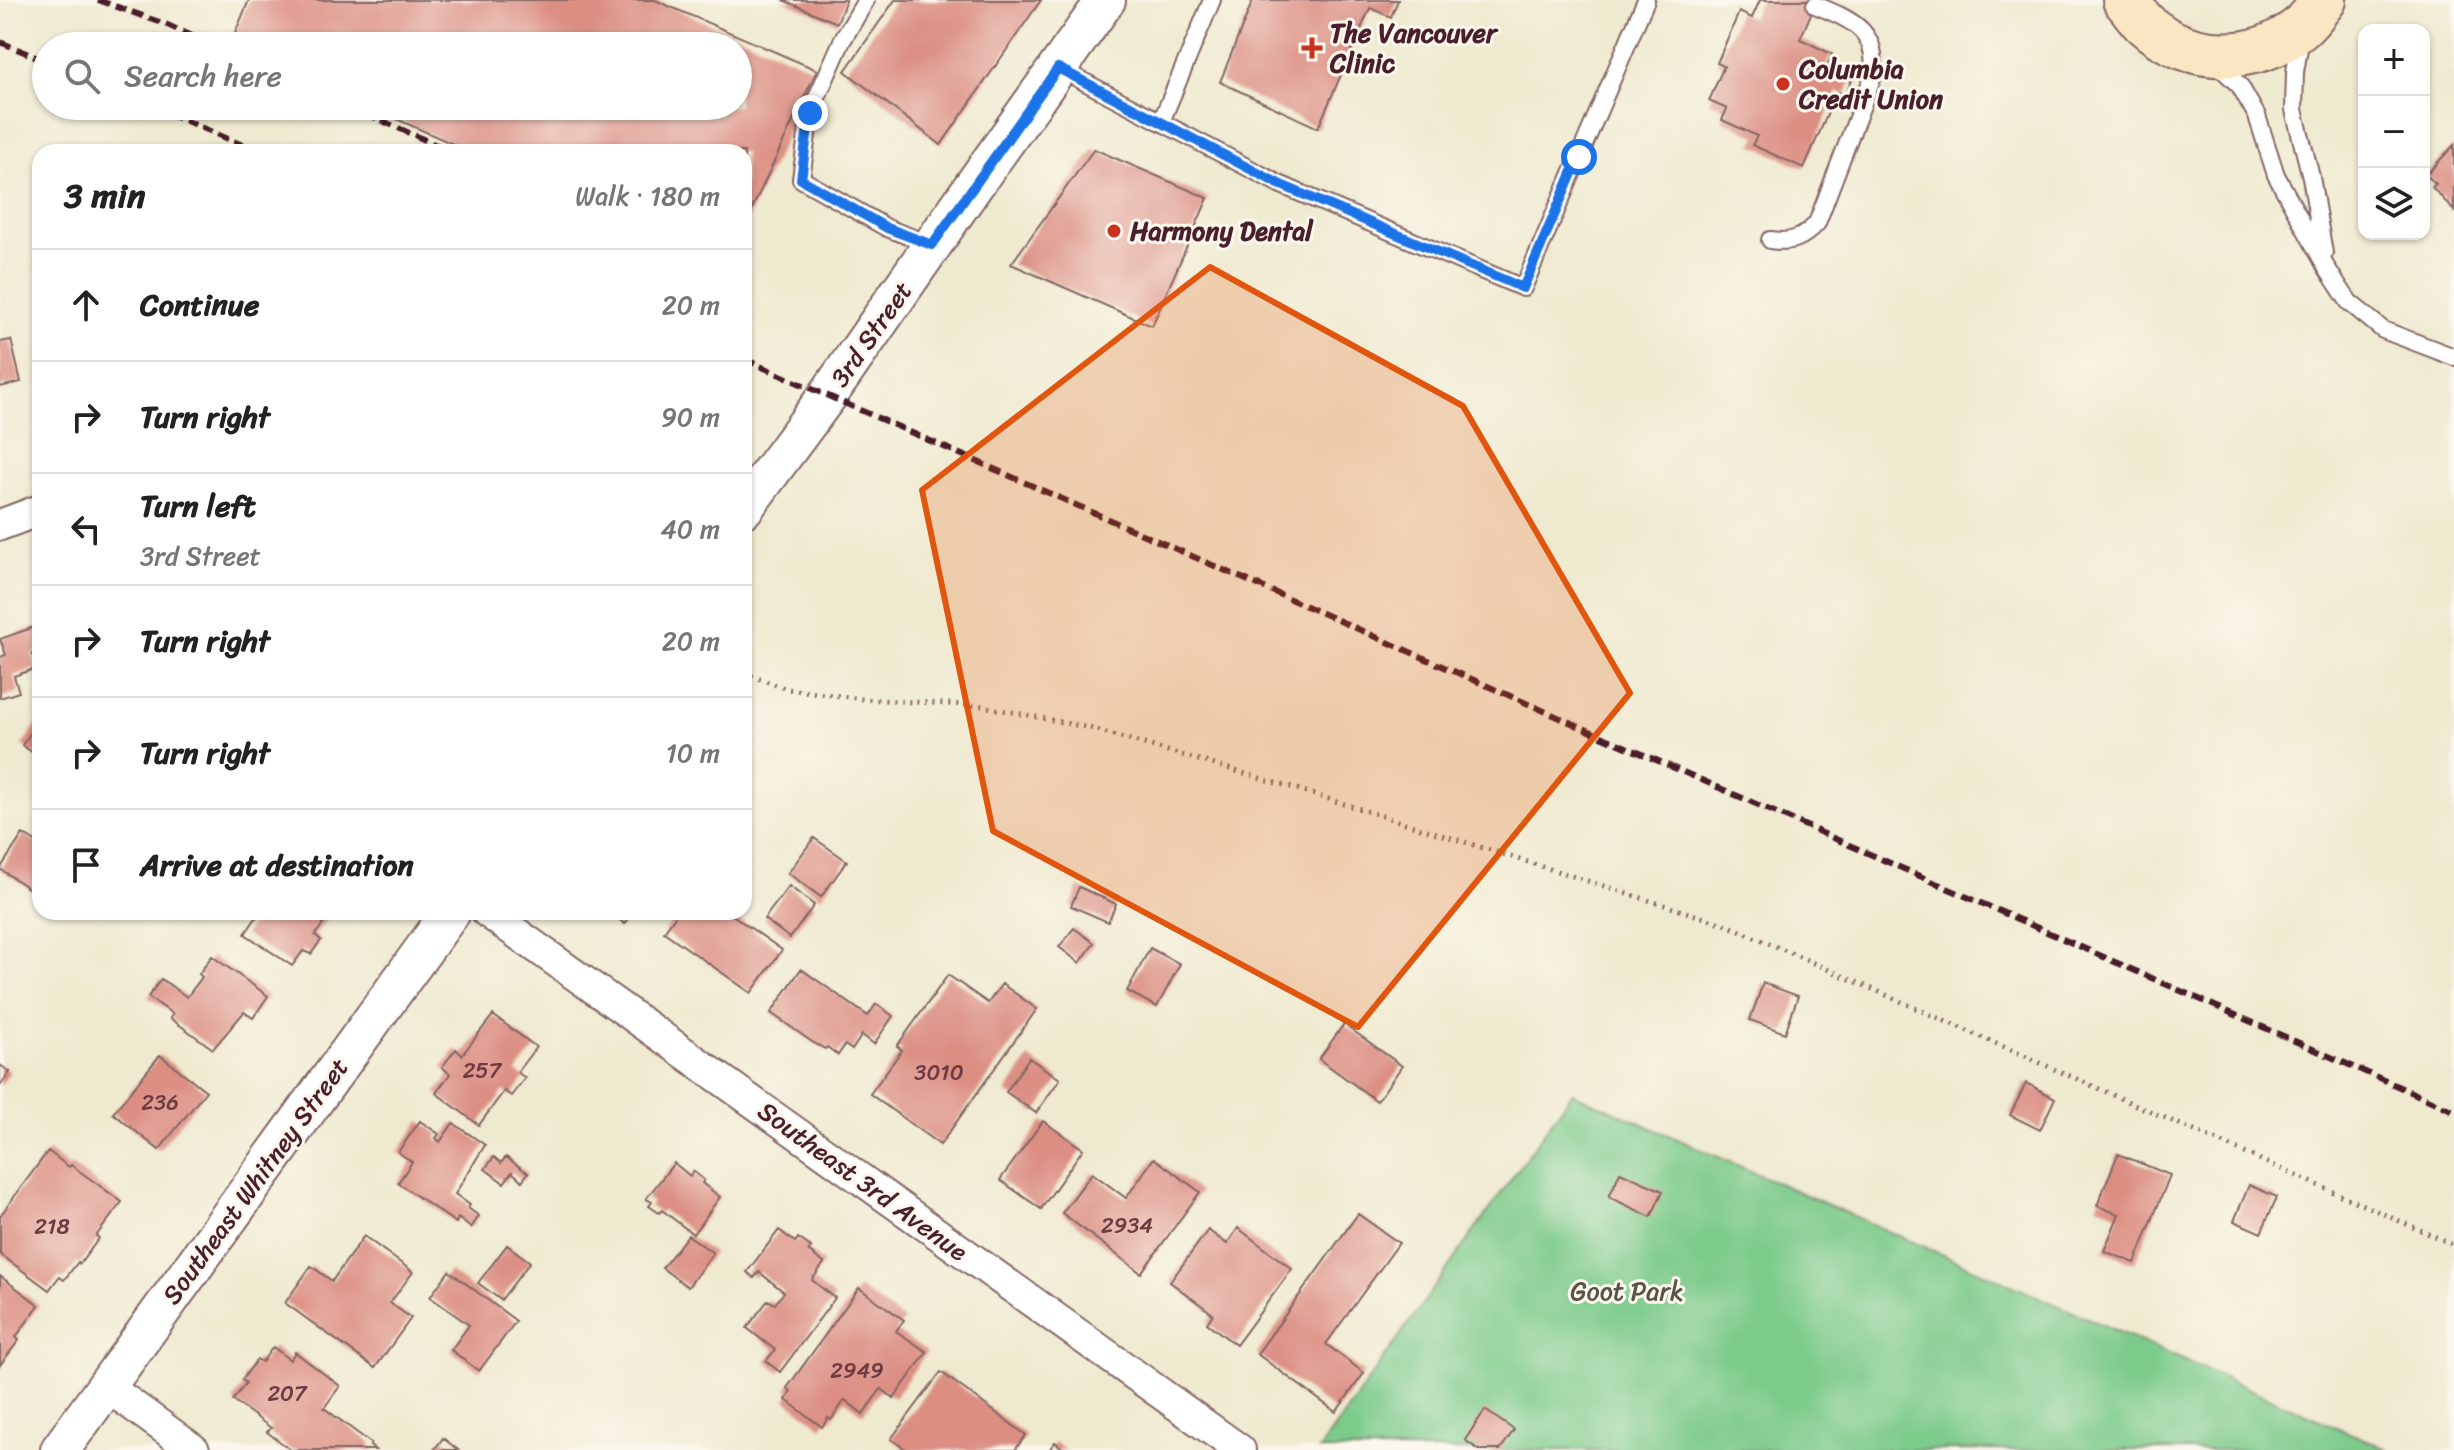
<!DOCTYPE html>
<meta charset="utf-8">
<style>
:root{--surface:#fff;--page:#f2f2f2;--text:#222;--muted:#767676;--line:#e0e0e0}
body{margin:0;font-family:Sriracha,sans-serif;background:var(--page);color:var(--text)}
.controls{position:absolute;right:24px;top:24px;display:grid;overflow:hidden;border-radius:16px;box-shadow:0 2px 6px #0004}
.controls button{width:72px;height:72px;display:grid;place-items:center;padding:0;border:0;border-bottom:2px solid var(--line);background:var(--surface);color:var(--text);font:40px sans-serif}
.stop{position:absolute;width:24px;height:24px;margin:-18px;border:6px solid #1a73e8;border-radius:50%;background:#fff}
.stop.end{background:#1a73e8;border-color:#fff;box-shadow:0 2px 8px #0008}
.list{margin:0;padding:0;list-style:none}
h2{display:flex;justify-content:space-between;align-items:center;height:104px;margin:0;padding:0 32px;font-size:34px}
h2 small{font-size:26px;font-weight:400;color:var(--muted)}
.list li{display:grid;grid-template-columns:52px 1fr auto;gap:24px;align-items:center;box-sizing:border-box;height:112px;padding:0 32px;border-top:2px solid var(--line)}
.list b{display:block;font-size:30px;white-space:nowrap}
.list p{margin:0;font-size:26px;white-space:nowrap;color:var(--muted)}
.list em{font-size:26px;font-style:normal;color:var(--muted)}
.icon{flex:none;width:44px;height:44px;fill:none;stroke:currentColor;stroke-width:2;stroke-linecap:round;stroke-linejoin:round}
.map{position:relative;flex:none;width:2454px;height:1450px;overflow:hidden}
.search{position:absolute;background:var(--surface);box-shadow:0 2px 6px #0004;left:32px;top:32px;width:720px;height:88px;display:flex;align-items:center;gap:20px;box-sizing:border-box;padding:0 28px;border-radius:44px;color:var(--muted);font-size:30px}
.panel{position:absolute;background:var(--surface);box-shadow:0 2px 6px #0004;left:32px;top:144px;width:720px;height:776px;border-radius:24px}
.map>svg:first-child{display:block}
.green{fill:#7dcb8b;stroke:#64755b;stroke-width:2}
.building{fill:#dc8e83}
.lines{fill:none;stroke-linecap:round;stroke-linejoin:round}
.service-casing{stroke:#846664;stroke-width:20}
.minor-casing{stroke:#846664;stroke-width:34}
.tertiary-casing{stroke:#846664;stroke-width:42}
.secondary-casing{stroke:#846664;stroke-width:48}
.path{stroke:#846664;stroke-width:5;stroke-dasharray:2 6;stroke-linecap:butt}
.service{stroke:#fff;stroke-width:16}
.minor{stroke:#fff;stroke-width:30}
.tertiary{stroke:#fff;stroke-width:38}
.secondary{stroke:#fbe6c4;stroke-width:44}
.rail{stroke:#4a1f2b;stroke-width:6;stroke-dasharray:12 6;stroke-linecap:butt}
.route{stroke:#1a73e8;stroke-width:10}
.marked{fill:#e0560e;fill-opacity:0.2;stroke:#e0560e;stroke-width:6;stroke-linejoin:round}
.poi-dot{fill:#c8321e;stroke:#fbf7ec;stroke-width:3}
.labels{text-anchor:middle;stroke-width:6;stroke-linejoin:round;paint-order:stroke}
.number-label{font-size:22px;fill:#6e3b41}
.poi-label{font-size:26px;font-weight:bold;fill:#4a1f2b;stroke:#fbf7ec;text-anchor:start}
.street-label{font-size:26px;fill:#4a1f2b;stroke:#fbf7ec}
.park-label{font-size:26px;fill:#595348;stroke:#fbf7ec}
</style>
<div class="map">
<svg width="2454" height="1450" viewBox="0 0 2454 1450">
<rect width="100%" height="100%" fill="#fbf7ec"/>
<filter id="ink" filterUnits="userSpaceOnUse"><feTurbulence type="fractalNoise" baseFrequency=".0125" numOctaves="2"/><feDisplacementMap in="SourceGraphic" scale="16" xChannelSelector="R" yChannelSelector="G"/><feConvolveMatrix kernelMatrix="1 2 1 2 8 2 1 2 1" color-interpolation-filters="sRGB"/></filter>
<filter id="wash" filterUnits="userSpaceOnUse"><feTurbulence type="fractalNoise" baseFrequency=".006" numOctaves="4" result="noise"/><feDisplacementMap in="SourceGraphic" scale="32" xChannelSelector="R" yChannelSelector="G"/><feGaussianBlur stdDeviation="1.8" result="paint"/><feColorMatrix in="noise" values="0 0 0 0 0 0 0 0 0 0 0 0 0 0 0 0 0 1.4 0 .05"/><feComposite in="paint" operator="in"/></filter>
<g filter="url(#wash)">
<rect width="100%" height="100%" fill="#efe9cf"/>
<!-- green -->
<path class="green" d="M 1572,1093 L 2389,1450 L 1319,1450 Z"/>
<g id="blocks">
<!-- building -->
<path class="building" d="M 249,0 L 655,0 L 817,70 L 744,226 L 744,152 L 471,152 L 367,106 L 738,106 L 738,46 L 232,46 L 230,45 Z
M 783,0 L 846,0 L 837,23 Z
M 895,0 L 1041,0 L 941,145 L 845,71 Z
M 1253,0 L 1398,0 L 1391,17 L 1370,8 L 1318,128 L 1220,82 Z
M 1760,0 L 1817,0 L 1800,39 L 1832,54 L 1828,64 L 1854,75 L 1845,95 L 1837,92 L 1804,168 L 1752,145 L 1757,136 L 1722,120 L 1727,109 L 1709,101 L 1724,66 L 1717,63 L 1739,12 L 1752,18 Z
M 2454,145 L 2454,211 L 2432,187 L 2436,184 L 2426,175 Z
M 1094,149 L 1208,198 L 1152,326 L 1011,264 Z
M 11,340 L 21,382 L 0,387 L 0,342 Z
M 40,625 L 40,651 L 32,654 L 37,668 L 14,676 L 19,692 L 0,698 L 0,657 L 6,655 L 0,639 Z
M 40,720 L 40,758 L 22,745 Z
M 23,834 L 40,845 L 40,896 L 0,869 Z
M 814,838 L 847,861 L 821,897 L 788,873 Z
M 789,886 L 814,905 L 790,938 L 764,919 Z
M 1079,887 L 1116,904 L 1108,922 L 1071,906 Z
M 260,912 L 332,912 L 315,935 L 321,940 L 311,954 L 303,951 L 292,966 L 245,934 Z
M 601,912 L 634,912 L 625,924 L 609,912 L 607,916 Z
M 678,912 L 728,912 L 782,950 L 751,993 L 664,932 Z
M 1074,928 L 1094,943 L 1080,963 L 1059,947 Z
M 1150,948 L 1180,964 L 1157,1007 L 1127,991 Z
M 212,956 L 268,996 L 253,1018 L 244,1012 L 213,1049 L 170,1018 L 173,1014 L 148,997 L 161,979 L 187,997 L 202,977 L 199,974 Z
M 801,969 L 868,1016 L 876,1004 L 893,1016 L 874,1044 L 862,1035 L 852,1050 L 845,1045 L 838,1055 L 827,1047 L 825,1049 L 812,1042 L 771,1013 Z
M 948,975 L 988,1003 L 1002,984 L 1037,1009 L 940,1145 L 870,1094 L 902,1050 L 897,1046 Z
M 1763,983 L 1798,996 L 1785,1033 L 1750,1020 Z
M 493,1015 L 536,1047 L 517,1072 L 525,1078 L 511,1096 L 504,1091 L 479,1125 L 436,1093 L 450,1074 L 442,1067 L 456,1049 L 462,1055 Z
M 1344,1024 L 1402,1066 L 1377,1101 L 1319,1059 Z
M 160,1055 L 206,1091 L 159,1150 L 113,1113 Z
M 1029,1058 L 1060,1079 L 1036,1113 L 1006,1092 Z
M 0,1065 L 10,1072 L 0,1086 Z
M 2026,1083 L 2055,1098 L 2040,1130 L 2010,1115 Z
M 420,1121 L 439,1134 L 436,1138 L 440,1142 L 453,1123 L 485,1145 L 455,1194 L 470,1205 L 468,1208 L 479,1216 L 471,1228 L 458,1218 L 456,1223 L 398,1183 L 412,1162 L 398,1152 Z
M 1043,1121 L 1083,1149 L 1041,1209 L 1000,1180 Z
M 48,1151 L 69,1167 L 71,1165 L 122,1202 L 96,1236 L 99,1238 L 80,1264 L 78,1262 L 64,1280 L 59,1277 L 49,1290 L 0,1254 L 0,1216 Z
M 2118,1154 L 2170,1175 L 2135,1263 L 2104,1251 L 2119,1214 L 2097,1206 Z
M 494,1157 L 501,1163 L 506,1157 L 528,1173 L 522,1181 L 512,1172 L 504,1183 L 485,1169 Z
M 1154,1158 L 1200,1192 L 1141,1273 L 1062,1213 L 1092,1173 L 1126,1198 Z
M 674,1163 L 690,1176 L 693,1171 L 704,1180 L 702,1183 L 720,1197 L 693,1234 L 662,1210 L 659,1213 L 649,1206 L 652,1202 L 646,1199 Z
M 1620,1172 L 1663,1191 L 1651,1217 L 1609,1197 Z
M 2249,1185 L 2277,1197 L 2261,1233 L 2234,1221 Z
M 1358,1214 L 1399,1243 L 1326,1344 L 1364,1373 L 1336,1412 L 1257,1354 Z
M 1238,1228 L 1292,1269 L 1236,1345 L 1207,1323 L 1213,1314 L 1170,1282 L 1208,1230 L 1227,1244 Z
M 779,1230 L 795,1242 L 798,1238 L 811,1247 L 808,1251 L 824,1263 L 812,1280 L 835,1298 L 780,1372 L 766,1361 L 775,1350 L 747,1328 L 768,1300 L 775,1304 L 784,1292 L 759,1272 L 754,1278 L 747,1272 Z
M 688,1235 L 713,1253 L 688,1287 L 662,1268 Z
M 364,1236 L 413,1272 L 390,1303 L 411,1318 L 375,1368 L 285,1303 L 311,1266 L 332,1281 Z
M 507,1245 L 530,1262 L 501,1300 L 478,1283 Z
M 449,1271 L 516,1321 L 479,1371 L 451,1350 L 469,1325 L 430,1297 Z
M 0,1276 L 39,1305 L 16,1337 L 19,1340 L 0,1365 Z
M 859,1288 L 904,1320 L 896,1331 L 927,1352 L 894,1398 L 881,1389 L 863,1414 L 845,1400 L 831,1420 L 828,1418 L 822,1427 L 786,1400 L 791,1391 L 787,1388 Z
M 273,1347 L 290,1360 L 295,1352 L 340,1386 L 324,1408 L 371,1443 L 370,1446 L 375,1450 L 291,1450 L 267,1432 L 271,1428 L 233,1400 L 246,1383 L 242,1380 L 257,1359 L 262,1362 Z
M 941,1372 L 1026,1435 L 1015,1450 L 907,1450 L 891,1439 Z
M 1485,1410 L 1514,1430 L 1500,1450 L 1479,1450 L 1465,1440 Z
M 443,1438 L 458,1450 L 434,1450 Z
M 1055,1442 L 1065,1450 L 1049,1450 Z"/>
</g>
</g>
<g filter="url(#ink)">
<use href="#blocks" fill-opacity="0" stroke="#846664" stroke-width="2"/>
<g class="lines">
<!-- service casing -->
<g class="service-casing">
<path id="service" d="M 866,0 L 842,41 L 810,113 L 801,179 L 887,228 L 932,245
M 2301,36 L 2295,72 L 2294,110 L 2311,177 L 2324,253
M 2217,64 L 2240,86 L 2257,116 L 2276,175 L 2326,267 L 2349,302 L 2383,330 L 2454,357
M 1058,68 L 1279,184 L 1523,288 L 1646,0
M 1161,122 L 1212,0
M 1770,240 C 1791,243 1803,239 1817,223 L 1872,79 C 1881,32 1853,20 1815,5"/>
</g>
<!-- minor casing -->
<g class="minor-casing">
<path id="minor" d="M 0,525 L 40,510
M 487,912 L 1240,1450
M 106,1386 L 194,1450"/>
</g>
<!-- tertiary casing -->
<g class="tertiary-casing">
<path id="tertiary" d="M 744,508 L 828,395 L 974,185 L 1106,0
M 60,1450 L 451,912"/>
</g>
<!-- secondary casing -->
<g class="secondary-casing">
<path id="secondary" d="M 2125,0 C 2132,8 2138,17 2145,24 C 2188,63 2255,65 2300,28 C 2309,21 2317,9 2324,0"/>
</g>
<!-- path -->
<path class="path" d="M 744,673 L 787,689 L 863,699 L 982,706 L 1090,728 L 1297,789 L 1727,925 L 2454,1245"/>
<!-- service -->
<use href="#service" class="service"/>
<!-- minor -->
<use href="#minor" class="minor"/>
<!-- tertiary -->
<use href="#tertiary" class="tertiary"/>
<!-- secondary -->
<use href="#secondary" class="secondary"/>
<!-- rail -->
<path class="rail" d="M 98,0 L 165,24 L 215,46
M 0,42 L 46,61
M 151,106 L 259,152
M 349,106 L 452,152
M 744,359 L 2454,1111"/>
</g>
</g>
<g class="lines" filter="url(#ink)">
<!-- route -->
<path class="route" d="M 810,113 L 801,179 L 887,228 L 932,245 L 1058,68 L 1279,184 L 1523,288 L 1579,157"/>
</g>
<!-- marked area -->
<path class="marked" d="M 1210,267 L 1463,406 L 1630,693 L 1358,1027 L 993,831 L 922,490 Z"/>
<!-- markers -->
<g class="poi-dot">
<path d="M1308 36h8v8h8v8h-8v8h-8v-8h-8v-8h8z"/>
<circle cx="1783" cy="84" r="8"/>
<circle cx="1114" cy="231" r="8"/>
</g>
<g class="labels">
<!-- number labels -->
<g class="number-label">
<text x="482" y="1078">257</text>
<text x="939" y="1080">3010</text>
<text x="160" y="1110">236</text>
<text x="1127" y="1233">2934</text>
<text x="52" y="1234">218</text>
<text x="857" y="1378">2949</text>
<text x="287" y="1401">207</text>
</g>
<!-- poi labels -->
<g class="poi-label">
<text x="1330" y="42">The Vancouver<tspan x="1330" dy="30">Clinic</tspan></text>
<text x="1799" y="78">Columbia<tspan x="1799" dy="30">Credit Union</tspan></text>
<text x="1130" y="240">Harmony Dental</text>
</g>
<!-- street labels -->
<g class="street-label">
<text transform="translate(871 334) rotate(-55)" y="9">3rd Street</text>
<text transform="translate(255 1181) rotate(-54)" y="9">Southeast Whitney Street</text>
<text transform="translate(863 1181) rotate(36)" y="9">Southeast 3rd Avenue</text>
</g>
<!-- park labels -->
<g class="park-label">
<text x="1627" y="1300">Goot Park</text>
</g>
</g>
</svg>
<div class="controls">
<button>+</button>
<button>−</button>
<button><svg class="icon" aria-label="layers" viewBox="0 0 24 24"><path d="M12 4l9 5-9 5-9-5zM3 14l9 5 9-5"/></svg></button>
</div>
<div class="stop" style="left:1579px;top:157px"></div>
<div class="stop end" style="left:810px;top:113px"></div>
<div class="search"><svg class="icon" aria-label="search" viewBox="0 0 24 24"><circle cx="10" cy="10" r="6"/><path d="M15 15l6 6"/></svg>Search here</div>
<section class="panel">
<h2>3 min<small>Walk · 180 m</small></h2>
<ul class="list">
<li><svg class="icon" aria-label="ahead" viewBox="0 0 24 24"><path d="M12 20V5M6 11l6-6 6 6"/></svg><div><b>Continue</b></div><em>20 m</em></li>
<li><svg class="icon" aria-label="right" viewBox="0 0 24 24"><path d="M7 20v-9h11M14 6l5 5-5 5"/></svg><div><b>Turn right</b></div><em>90 m</em></li>
<li><svg class="icon" aria-label="left" viewBox="0 0 24 24"><path d="M17 20v-9H6M10 6l-5 5 5 5"/></svg><div><b>Turn left</b><p>3rd Street</p></div><em>40 m</em></li>
<li><svg class="icon" aria-label="right" viewBox="0 0 24 24"><path d="M7 20v-9h11M14 6l5 5-5 5"/></svg><div><b>Turn right</b></div><em>20 m</em></li>
<li><svg class="icon" aria-label="right" viewBox="0 0 24 24"><path d="M7 20v-9h11M14 6l5 5-5 5"/></svg><div><b>Turn right</b></div><em>10 m</em></li>
<li><svg class="icon" aria-label="arrive" viewBox="0 0 24 24"><path d="M6 21V4h12l-3 4 3 4H6"/></svg><div><b>Arrive at destination</b></div></li>
</ul>
</section>
</div>
